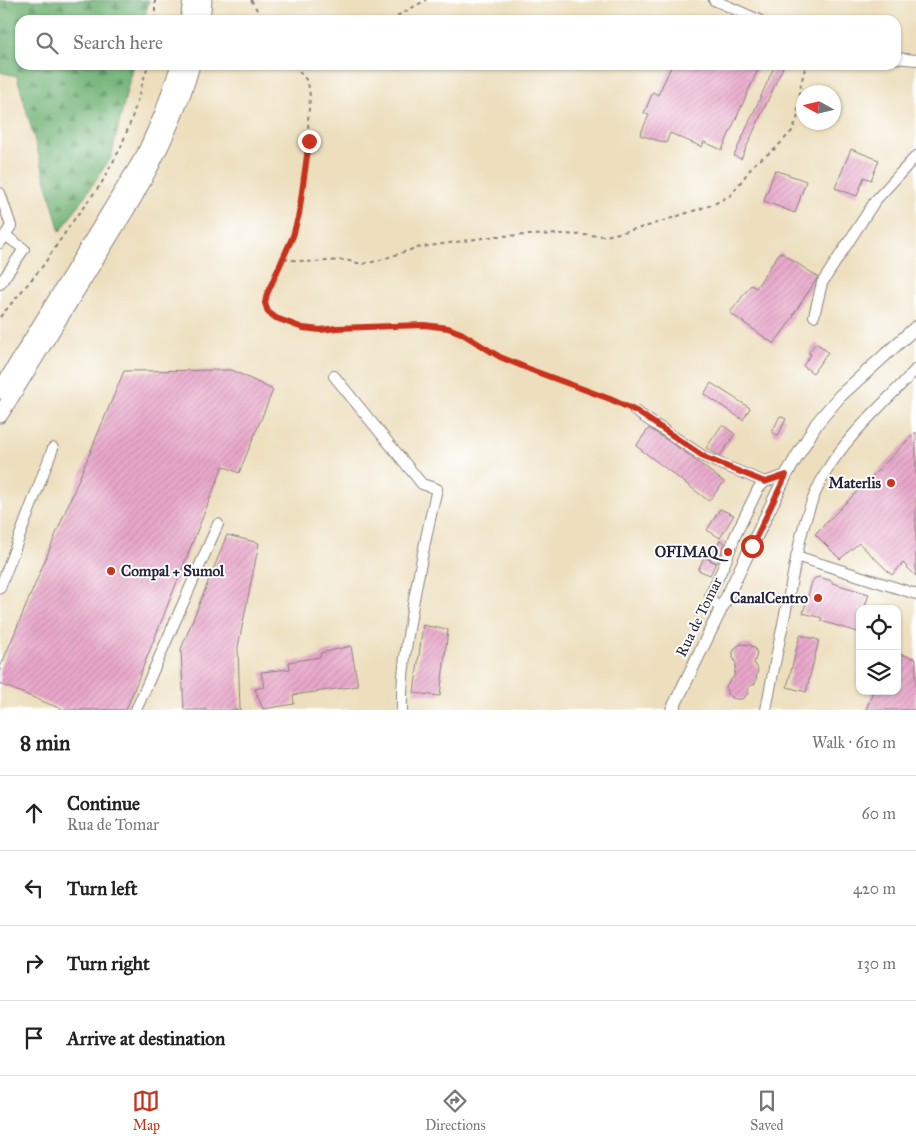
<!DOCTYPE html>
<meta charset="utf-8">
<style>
:root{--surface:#fff;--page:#f6f6f6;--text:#222;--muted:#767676;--line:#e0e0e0;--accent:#c8321e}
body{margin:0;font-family:"IM FELL Great Primer",serif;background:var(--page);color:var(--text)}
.controls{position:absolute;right:15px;bottom:15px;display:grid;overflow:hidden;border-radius:10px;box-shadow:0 1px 4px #0004}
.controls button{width:45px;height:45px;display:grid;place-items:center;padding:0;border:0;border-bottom:1px solid var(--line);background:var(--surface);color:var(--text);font:25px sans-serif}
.compass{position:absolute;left:796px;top:85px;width:45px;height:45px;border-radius:50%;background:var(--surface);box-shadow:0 1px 4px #0004;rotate:278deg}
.stop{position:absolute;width:15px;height:15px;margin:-11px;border:4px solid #c8321e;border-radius:50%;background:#fff}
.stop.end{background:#c8321e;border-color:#fff;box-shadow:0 1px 5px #0008}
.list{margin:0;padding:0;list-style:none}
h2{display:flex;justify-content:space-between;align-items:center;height:65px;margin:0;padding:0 20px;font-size:21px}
h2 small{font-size:16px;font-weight:400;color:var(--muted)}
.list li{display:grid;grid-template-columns:32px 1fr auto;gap:15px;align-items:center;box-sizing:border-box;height:75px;padding:0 20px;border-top:1px solid var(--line)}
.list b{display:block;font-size:19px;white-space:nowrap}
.list p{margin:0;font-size:16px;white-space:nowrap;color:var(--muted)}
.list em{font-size:16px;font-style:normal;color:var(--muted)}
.icon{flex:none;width:28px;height:28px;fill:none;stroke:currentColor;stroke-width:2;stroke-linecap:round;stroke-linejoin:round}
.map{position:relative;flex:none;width:916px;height:710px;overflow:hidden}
.search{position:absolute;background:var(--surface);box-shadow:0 1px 4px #0004;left:15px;right:15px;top:15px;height:55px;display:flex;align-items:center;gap:12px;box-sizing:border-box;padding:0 18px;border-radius:15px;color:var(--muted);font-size:19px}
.sheet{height:365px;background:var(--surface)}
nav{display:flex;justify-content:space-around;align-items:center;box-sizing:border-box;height:70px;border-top:1px solid var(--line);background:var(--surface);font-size:14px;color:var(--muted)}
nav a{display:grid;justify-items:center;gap:2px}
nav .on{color:var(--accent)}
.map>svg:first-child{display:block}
.forest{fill:url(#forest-firs);stroke:#4a6b59}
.building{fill:url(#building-hatch)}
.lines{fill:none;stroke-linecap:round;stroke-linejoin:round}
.minor-casing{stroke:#88807c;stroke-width:12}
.major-casing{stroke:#88807c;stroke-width:14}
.highway-casing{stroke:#88807c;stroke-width:17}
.path{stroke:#88807c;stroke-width:2;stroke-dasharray:4 4;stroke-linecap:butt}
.minor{stroke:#fff;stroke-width:10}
.major{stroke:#fff;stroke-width:12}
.highway{stroke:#fff;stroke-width:15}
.route{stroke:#c8321e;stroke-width:6}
.poi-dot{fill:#c8321e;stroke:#fff;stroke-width:2}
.labels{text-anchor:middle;stroke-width:4;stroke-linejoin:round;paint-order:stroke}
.poi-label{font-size:15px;font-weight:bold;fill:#22223b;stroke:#fff;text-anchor:end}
.street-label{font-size:15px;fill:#22223b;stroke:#fff}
</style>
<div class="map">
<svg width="916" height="710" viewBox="0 0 916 710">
<defs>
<pattern id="forest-firs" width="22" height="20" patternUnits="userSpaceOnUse" patternTransform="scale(1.25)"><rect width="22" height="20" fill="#72b477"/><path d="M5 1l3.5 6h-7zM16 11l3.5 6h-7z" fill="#5d9263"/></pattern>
<pattern id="building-hatch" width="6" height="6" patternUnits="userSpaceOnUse" patternTransform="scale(1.25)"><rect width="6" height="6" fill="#e8a7c9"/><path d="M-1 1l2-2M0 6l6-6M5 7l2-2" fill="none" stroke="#c78fae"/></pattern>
</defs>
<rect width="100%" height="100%" fill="#fff"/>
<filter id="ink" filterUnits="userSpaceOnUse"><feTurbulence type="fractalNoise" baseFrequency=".02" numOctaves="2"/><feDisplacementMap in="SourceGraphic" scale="10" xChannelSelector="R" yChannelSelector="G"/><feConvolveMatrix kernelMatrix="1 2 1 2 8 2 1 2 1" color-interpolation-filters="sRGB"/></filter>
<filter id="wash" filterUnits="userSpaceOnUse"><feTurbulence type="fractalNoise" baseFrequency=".0096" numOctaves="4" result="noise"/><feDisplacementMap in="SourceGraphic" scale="20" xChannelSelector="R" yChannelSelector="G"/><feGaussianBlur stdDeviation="1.12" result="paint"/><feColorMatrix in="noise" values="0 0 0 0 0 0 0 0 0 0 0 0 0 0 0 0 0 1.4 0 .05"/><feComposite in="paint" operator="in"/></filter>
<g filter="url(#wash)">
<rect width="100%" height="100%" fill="#eddfbe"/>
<!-- forest -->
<path class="forest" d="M 0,0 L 149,0 L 144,20 L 20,20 L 20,65 L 133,65 L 111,158 L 60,232 L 17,76 L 0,72 Z"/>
<g id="blocks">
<!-- building -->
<path class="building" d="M 672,65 L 760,65 L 722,150 L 704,142 L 702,147 L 670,133 L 666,143 L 640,135 L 649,115 L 644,113 L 653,92 L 658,95 Z
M 775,65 L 784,65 L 741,159 L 734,156 Z
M 851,149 L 879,160 L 871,180 L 864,177 L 857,196 L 835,188 Z
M 775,170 L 806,181 L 795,213 L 764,201 Z
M 780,252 L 818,277 L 793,315 L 794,316 L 774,344 L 730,313 L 751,285 L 756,288 Z
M 816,343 L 828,352 L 813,373 L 803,366 L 811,354 L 808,353 Z
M 232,370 L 273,390 L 239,473 L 223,466 L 126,710 L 64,710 L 0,684 L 0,668 L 124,371 Z
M 711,383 L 750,408 L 743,420 L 704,394 Z
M 780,416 L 786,419 L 778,436 L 772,432 Z
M 722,425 L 735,434 L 720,456 L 706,448 Z
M 649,428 L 686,453 L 724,482 L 709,501 L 636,446 Z
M 916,432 L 916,576 L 903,563 L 892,575 L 859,543 L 840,559 L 815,534 Z
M 720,509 L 734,515 L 720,538 L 707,530 Z
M 227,535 L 259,543 L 238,647 L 240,710 L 184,710 L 181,649 Z
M 720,540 L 725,543 L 717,563 L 710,560 Z
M 704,557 L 716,563 L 710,575 L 698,570 Z
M 819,577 L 832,581 L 832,583 L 869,594 L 864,609 L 860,609 L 860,625 L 858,632 L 821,621 L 822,618 L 803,613 L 812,582 L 815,578 Z
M 423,625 L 448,630 L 440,696 L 414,693 Z
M 800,635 L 819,640 L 806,692 L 787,687 Z
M 741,644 L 750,645 L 755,648 L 757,654 L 754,663 L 758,669 L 755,684 L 749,686 L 748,694 L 742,699 L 735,699 L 727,694 L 726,686 L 734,676 L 736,664 L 733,657 L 733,652 L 736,647 Z
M 351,646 L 358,686 L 293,695 L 294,704 L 263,709 L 255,689 L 264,687 L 261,672 L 290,669 L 289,662 L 320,657 L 321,653 Z
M 897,653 L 916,659 L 916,710 L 866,710 L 873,691 L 897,691 Z"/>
</g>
</g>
<g filter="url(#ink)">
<use href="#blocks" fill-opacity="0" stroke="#88807c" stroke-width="1"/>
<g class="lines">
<!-- minor casing -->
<g class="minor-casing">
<path id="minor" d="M 714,0 L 759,20
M 896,58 L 916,60
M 0,193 L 11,226 L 0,243
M 0,284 L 24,249 L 5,235
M 814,316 L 822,283 L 875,201 L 916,156
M 334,376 L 422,484 L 437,489 C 428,525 421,562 414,599 C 408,635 401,673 402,710
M 635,411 L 706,458 L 765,482
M 796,556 L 916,594
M 0,588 L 53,448
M 722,608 L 712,602 L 710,595 L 725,563 L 735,536 L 758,489 L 765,482 L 786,475
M 136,710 L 218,524
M 766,710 C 773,672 781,633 789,595 C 797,553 804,509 826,472 C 849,433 886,402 916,369"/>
</g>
<!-- major casing -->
<g class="major-casing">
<path id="major" d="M 672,710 L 786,475 L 817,423 L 840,396 L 916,327"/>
</g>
<!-- highway casing -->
<g class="highway-casing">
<path id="highway" d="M 188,20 L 191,0
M 202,20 L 204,0
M 0,391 L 144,155 L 162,115 L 179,65
M 0,415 L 134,198 C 158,155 179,112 192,65"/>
</g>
<!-- path -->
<path class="path" d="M 251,0 L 263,20
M 155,20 L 155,0
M 390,20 L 426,0
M 294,65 L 308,82 L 310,96 L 308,120 L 309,141 L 299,214 L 293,236 L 267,294 L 265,303 L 268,312 L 276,318 L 303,328 L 320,330 L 337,328 L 424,325 L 448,328 L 461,333 L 500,357 L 627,407
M 284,258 L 292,260 L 313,262 L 345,260 L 362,264 L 377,261 L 416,248 L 496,236 L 562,234 L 606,236 L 648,226 L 714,204 L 731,195 L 755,163 L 775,149 L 792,131 L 797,120 L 801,83 L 806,65
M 0,317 L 42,267 L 73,221 L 101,184 L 120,149 L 131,121 L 148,65"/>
<!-- minor -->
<use href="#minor" class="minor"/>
<!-- major -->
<use href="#major" class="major"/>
<!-- highway -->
<use href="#highway" class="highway"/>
</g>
</g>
<g class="lines" filter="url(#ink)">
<!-- route -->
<path class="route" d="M 309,141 L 299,214 L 293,236 L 267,294 L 265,303 L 268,312 L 276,318 L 303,328 L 320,330 L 337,328 L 424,325 L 448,328 L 461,333 L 500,357 L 534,371 L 610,399 L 636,411 L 706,458 L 765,482 L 786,475 L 752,546"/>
</g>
<!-- markers -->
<g class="poi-dot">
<circle cx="891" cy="483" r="5"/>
<circle cx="728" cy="552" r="5"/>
<circle cx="111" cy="571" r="5"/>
<circle cx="818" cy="598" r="5"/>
</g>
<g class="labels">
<!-- poi labels -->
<g class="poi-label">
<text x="881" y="488">Materlis</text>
<text x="718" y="557">OFIMAQ</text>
<text x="121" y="576" text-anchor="start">Compal + Sumol</text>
<text x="808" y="603">CanalCentro</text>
</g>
<!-- street labels -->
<g class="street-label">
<text transform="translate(699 617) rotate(-64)" y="5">Rua de Tomar</text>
</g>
</g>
</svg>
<div class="controls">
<button><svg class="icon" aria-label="locate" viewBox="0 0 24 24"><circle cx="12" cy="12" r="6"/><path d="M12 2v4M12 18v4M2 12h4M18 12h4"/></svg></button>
<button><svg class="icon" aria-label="layers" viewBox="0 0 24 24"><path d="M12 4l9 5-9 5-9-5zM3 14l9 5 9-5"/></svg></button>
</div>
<svg class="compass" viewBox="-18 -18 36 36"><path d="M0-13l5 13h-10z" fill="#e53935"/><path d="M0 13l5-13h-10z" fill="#767676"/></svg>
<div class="stop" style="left:752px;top:546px"></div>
<div class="stop end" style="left:309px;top:141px"></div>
<div class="search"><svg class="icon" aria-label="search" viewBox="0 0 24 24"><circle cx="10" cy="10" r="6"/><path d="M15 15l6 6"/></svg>Search here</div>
</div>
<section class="sheet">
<h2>8 min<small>Walk · 610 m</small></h2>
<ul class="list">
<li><svg class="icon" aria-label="ahead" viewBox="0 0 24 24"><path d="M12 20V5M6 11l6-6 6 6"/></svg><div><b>Continue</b><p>Rua de Tomar</p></div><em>60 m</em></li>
<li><svg class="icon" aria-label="left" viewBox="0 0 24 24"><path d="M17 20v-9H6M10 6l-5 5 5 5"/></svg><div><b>Turn left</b></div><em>420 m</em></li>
<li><svg class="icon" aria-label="right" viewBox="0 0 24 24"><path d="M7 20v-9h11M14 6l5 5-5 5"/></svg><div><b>Turn right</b></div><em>130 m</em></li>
<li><svg class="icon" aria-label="arrive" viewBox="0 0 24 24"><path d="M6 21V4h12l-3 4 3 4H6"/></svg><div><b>Arrive at destination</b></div></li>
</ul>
</section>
<nav>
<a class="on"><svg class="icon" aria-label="map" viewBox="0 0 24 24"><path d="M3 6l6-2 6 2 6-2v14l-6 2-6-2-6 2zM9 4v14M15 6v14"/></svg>Map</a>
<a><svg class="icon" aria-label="directions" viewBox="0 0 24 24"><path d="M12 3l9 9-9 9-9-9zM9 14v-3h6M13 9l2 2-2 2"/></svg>Directions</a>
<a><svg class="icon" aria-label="saved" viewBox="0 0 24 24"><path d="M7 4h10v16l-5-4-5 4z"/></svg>Saved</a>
</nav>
